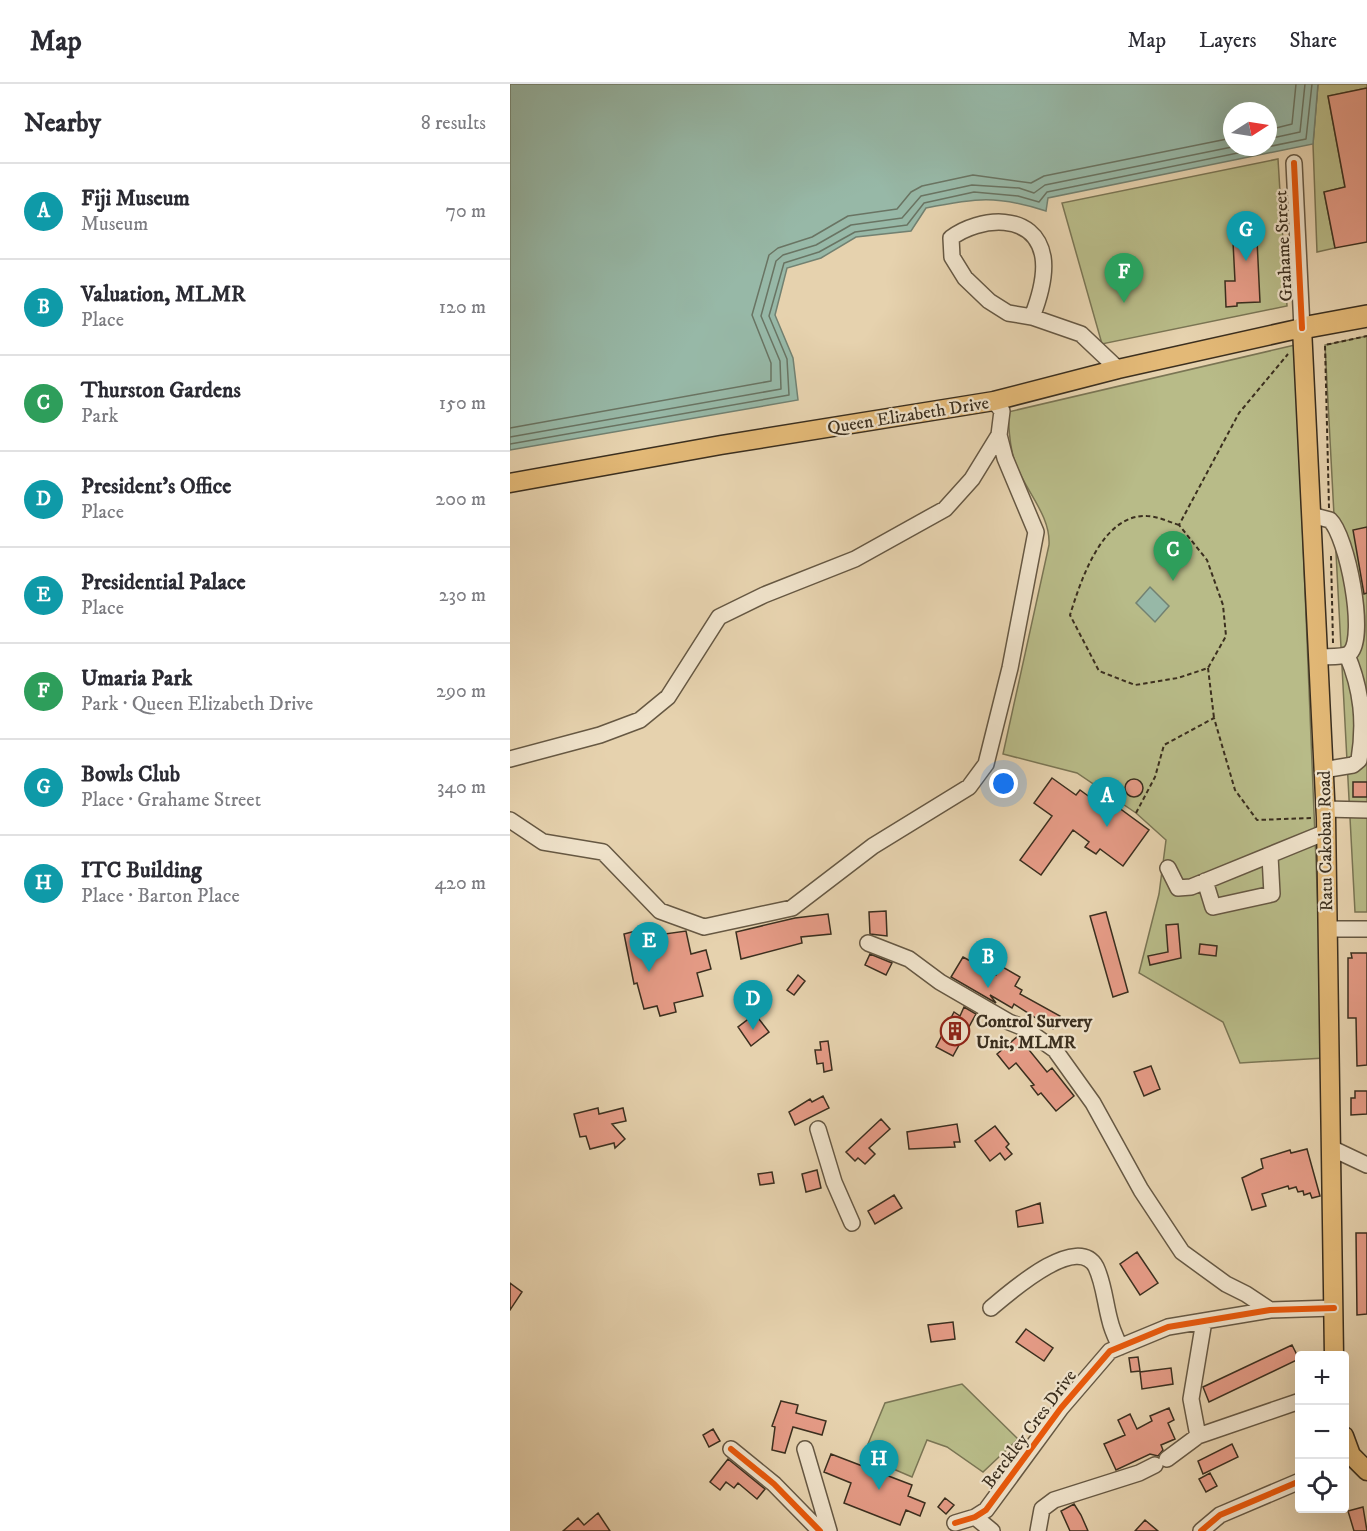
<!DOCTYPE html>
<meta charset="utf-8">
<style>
:root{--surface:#fff;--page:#f2f2f3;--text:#2b2b33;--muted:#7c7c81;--line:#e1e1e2;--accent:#8f2418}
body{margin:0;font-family:"IM FELL DW Pica",serif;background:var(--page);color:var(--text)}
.controls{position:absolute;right:18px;bottom:18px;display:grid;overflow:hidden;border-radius:6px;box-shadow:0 6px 24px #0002}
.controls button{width:54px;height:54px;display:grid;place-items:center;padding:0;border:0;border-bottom:2px solid var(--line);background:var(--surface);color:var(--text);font:30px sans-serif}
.compass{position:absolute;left:713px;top:18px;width:54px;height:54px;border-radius:50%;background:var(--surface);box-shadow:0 6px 24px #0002;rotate:78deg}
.you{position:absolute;left:494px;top:700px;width:21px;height:21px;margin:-15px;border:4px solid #fff;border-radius:50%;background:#1a73e8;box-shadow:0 0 0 9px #1a73e833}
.badge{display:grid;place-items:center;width:39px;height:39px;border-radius:50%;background:var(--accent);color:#fff;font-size:20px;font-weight:700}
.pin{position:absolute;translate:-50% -50px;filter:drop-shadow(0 2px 3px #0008)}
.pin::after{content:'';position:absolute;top:32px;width:21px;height:18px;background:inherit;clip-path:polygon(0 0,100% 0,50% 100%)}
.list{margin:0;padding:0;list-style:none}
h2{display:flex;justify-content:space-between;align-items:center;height:78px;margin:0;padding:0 24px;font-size:26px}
h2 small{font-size:20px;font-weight:400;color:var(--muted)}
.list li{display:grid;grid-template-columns:39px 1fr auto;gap:18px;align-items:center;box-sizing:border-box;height:96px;padding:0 24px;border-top:2px solid var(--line)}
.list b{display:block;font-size:22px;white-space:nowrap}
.list p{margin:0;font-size:20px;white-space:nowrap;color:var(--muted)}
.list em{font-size:20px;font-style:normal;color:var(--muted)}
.icon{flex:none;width:33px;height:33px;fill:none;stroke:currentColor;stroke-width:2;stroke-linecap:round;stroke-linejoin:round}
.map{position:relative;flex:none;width:857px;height:1447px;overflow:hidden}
header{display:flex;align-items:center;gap:36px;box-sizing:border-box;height:84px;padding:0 30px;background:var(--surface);border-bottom:2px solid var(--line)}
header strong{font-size:28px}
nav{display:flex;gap:33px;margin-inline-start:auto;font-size:21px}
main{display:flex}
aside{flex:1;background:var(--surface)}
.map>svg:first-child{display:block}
.green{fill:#b8bb88;stroke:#7a7554;stroke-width:1.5}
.water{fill:#97b8a7;stroke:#728171;stroke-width:1.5;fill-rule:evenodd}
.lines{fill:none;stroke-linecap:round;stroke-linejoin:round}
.shore{stroke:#697463;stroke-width:1.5}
.building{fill:#e59b86;stroke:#3b2f1f;stroke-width:1.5}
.minor-casing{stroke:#665843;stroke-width:18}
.major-casing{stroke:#3b2f1f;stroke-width:21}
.highway-casing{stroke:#3b2f1f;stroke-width:24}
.path{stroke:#3b2f1f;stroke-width:2;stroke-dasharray:4.5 3;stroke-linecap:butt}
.minor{stroke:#efe2ca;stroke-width:15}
.major{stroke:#e3b977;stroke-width:18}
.highway{stroke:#e3b977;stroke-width:21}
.cycleway-casing{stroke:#efe2ca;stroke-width:10}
.cycleway{stroke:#e8590c;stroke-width:6}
.labels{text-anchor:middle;stroke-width:4.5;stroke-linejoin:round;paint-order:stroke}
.street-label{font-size:18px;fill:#3b2f1f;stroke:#efe2ca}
.poi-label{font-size:18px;font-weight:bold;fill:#3b2f1f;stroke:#efe2ca;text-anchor:start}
</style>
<header>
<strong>Map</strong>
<nav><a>Map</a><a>Layers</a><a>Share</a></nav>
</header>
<main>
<aside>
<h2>Nearby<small>8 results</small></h2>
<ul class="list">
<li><span class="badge" style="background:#0f9aa8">A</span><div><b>Fiji Museum</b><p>Museum</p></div><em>70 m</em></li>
<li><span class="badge" style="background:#0f9aa8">B</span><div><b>Valuation, MLMR</b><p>Place</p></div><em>120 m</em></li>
<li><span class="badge" style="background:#2e9e5b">C</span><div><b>Thurston Gardens</b><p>Park</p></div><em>150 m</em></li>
<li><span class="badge" style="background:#0f9aa8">D</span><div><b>President's Office</b><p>Place</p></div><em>200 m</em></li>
<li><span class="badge" style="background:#0f9aa8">E</span><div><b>Presidential Palace</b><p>Place</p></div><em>230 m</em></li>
<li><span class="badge" style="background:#2e9e5b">F</span><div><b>Umaria Park</b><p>Park · Queen Elizabeth Drive</p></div><em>290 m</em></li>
<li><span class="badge" style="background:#0f9aa8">G</span><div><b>Bowls Club</b><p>Place · Grahame Street</p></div><em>340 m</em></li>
<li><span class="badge" style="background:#0f9aa8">H</span><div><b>ITC Building</b><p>Place · Barton Place</p></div><em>420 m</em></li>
</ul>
</aside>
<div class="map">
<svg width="857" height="1447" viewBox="0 0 857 1447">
<rect width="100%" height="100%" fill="#e6d2ae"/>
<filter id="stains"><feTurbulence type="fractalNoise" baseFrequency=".00333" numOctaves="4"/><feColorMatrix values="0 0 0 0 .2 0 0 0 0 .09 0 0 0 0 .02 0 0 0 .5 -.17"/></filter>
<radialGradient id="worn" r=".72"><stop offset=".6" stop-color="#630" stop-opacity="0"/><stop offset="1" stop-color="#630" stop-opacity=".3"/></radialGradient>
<!-- green -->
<path class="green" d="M 808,0 L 857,0 L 857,4 L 818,12 L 835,103 L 814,108 L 825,164 L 807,168 L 803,60 Z
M 768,75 L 777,222 L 592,260 L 552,119 Z
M 857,252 L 857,828 L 845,828 L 815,261 Z
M 785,261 L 814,974 L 730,979 L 713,938 L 629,889 L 649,810 L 656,756 L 626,729 L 567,689 L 493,670 L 539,461 C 541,430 513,405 504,375 C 499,360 499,343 498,328 Z
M 452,1300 L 508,1355 L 473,1388 L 437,1363 L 417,1356 L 402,1393 L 353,1372 L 375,1319 Z"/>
<!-- water -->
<path class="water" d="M 0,0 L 808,0 L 803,60 L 538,114 L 536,127 C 486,111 466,114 416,124 L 401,147 L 346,153 L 311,174 L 277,184 L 265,231 L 283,274 L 288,316 L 0,366 ZM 722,27 L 758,27 L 758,63 L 722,63 Z
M 640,503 L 659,522 L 645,538 L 626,519 Z"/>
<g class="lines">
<!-- shore -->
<path class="shore" d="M 758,46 L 782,40 L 786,0
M 758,55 L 790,48 L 795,0
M 0,344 L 261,297 L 261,279 L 242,231 L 259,171 L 268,164 L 302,153 L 338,132 L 387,125 L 401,108 L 412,102 L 463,91 L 521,99 L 534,92 L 722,54
M 0,353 L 271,305 L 270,277 L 251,232 L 266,177 L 273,171 L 306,161 L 341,141 L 392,134 L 411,112 L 462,101 L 509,104 L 524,109 L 535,101 L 722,63
M 0,360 L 279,311 L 277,275 L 259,232 L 274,179 L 309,168 L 345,148 L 397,141 L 414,119 L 464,108 L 508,112 L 529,118 L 537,108 L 796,55 L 802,0"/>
</g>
<!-- building -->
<path class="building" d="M 857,4 L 857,158 L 825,164 L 814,108 L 835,103 L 818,12 Z
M 747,156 L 750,218 L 727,219 L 727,222 L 716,223 L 715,197 L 725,197 L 723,158 Z
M 857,443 L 857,509 L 854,510 L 843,446 Z
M 542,694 L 566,711 L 570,706 L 581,714 L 586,707 L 639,746 L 613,782 L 590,765 L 586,770 L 575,763 L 579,758 L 563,746 L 531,791 L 510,776 L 542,732 L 524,719 Z
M615 704a9 9 0 1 1 18 0a9 9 0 1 1-18 0Z
M 843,698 L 857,698 L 857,713 L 843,713 Z
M 376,827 L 377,852 L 360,850 L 359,828 Z
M 596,828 L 618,908 L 603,913 L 580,832 Z
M 318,830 L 321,850 L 291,853 L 292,859 L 231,875 L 226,848 L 285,834 Z
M 668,840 L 671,874 L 640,881 L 638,872 L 658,868 L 656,841 Z
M 145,842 L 148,851 L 176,847 L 181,870 L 196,866 L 201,885 L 187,889 L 193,912 L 164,919 L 166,928 L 150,932 L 147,922 L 134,925 L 127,899 L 124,900 L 114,850 Z
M 690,860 L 707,862 L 706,872 L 689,870 Z
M 841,869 L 857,869 L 857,981 L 847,982 L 846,934 L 838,934 L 838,874 L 842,874 Z
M 360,870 L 382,879 L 376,891 L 355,881 Z
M 453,873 L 486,891 L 491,882 L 510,893 L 505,902 L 512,906 L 510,910 L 550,932 L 543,945 L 504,920 L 502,924 L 480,911 L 486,919 L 441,893 Z
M 288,891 L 295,897 L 284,911 L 277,906 Z
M 454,923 L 466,930 L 443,972 L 426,963 L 444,928 L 450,932 Z
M 245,930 L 259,948 L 241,962 L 228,943 Z
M 508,952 L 517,958 L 515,961 L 537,988 L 542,984 L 564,1012 L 546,1027 L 531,1009 L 528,1011 L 521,1002 L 524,1001 L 506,979 L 499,985 L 487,970 Z
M 318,957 L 322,986 L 314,988 L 313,979 L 307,980 L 305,966 L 311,966 L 310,958 Z
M 641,982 L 650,1005 L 634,1012 L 624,988 Z
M 845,1007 L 857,1007 L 857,1030 L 841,1031 L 841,1014 L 845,1014 Z
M 313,1012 L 319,1024 L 285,1041 L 279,1028 L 300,1015 L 302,1018 Z
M 88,1024 L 89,1030 L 113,1024 L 116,1037 L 102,1040 L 115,1055 L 105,1064 L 104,1059 L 80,1065 L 76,1052 L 70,1053 L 64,1030 Z
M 371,1035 L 380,1045 L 359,1064 L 365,1070 L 355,1080 L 348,1074 L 345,1077 L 336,1068 Z
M 447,1040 L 450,1058 L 444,1058 L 445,1063 L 399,1065 L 397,1048 Z
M 485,1042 L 499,1060 L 496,1063 L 502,1070 L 495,1076 L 490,1069 L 480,1077 L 465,1057 Z
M 797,1065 L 810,1112 L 802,1114 L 800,1109 L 794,1111 L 793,1107 L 788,1108 L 786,1103 L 779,1105 L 778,1102 L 752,1110 L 756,1122 L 742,1126 L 732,1094 L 753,1084 L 751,1075 L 780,1066 L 781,1069 Z
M 307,1086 L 311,1104 L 296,1108 L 292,1090 Z
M 262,1088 L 264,1099 L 250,1101 L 248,1090 Z
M 384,1111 L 392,1124 L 365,1140 L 358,1127 Z
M 530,1119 L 533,1139 L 508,1143 L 506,1127 Z
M 846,1149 L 857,1149 L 857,1230 L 847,1231 Z
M 627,1168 L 648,1199 L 630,1211 L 610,1180 Z
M 0,1199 L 12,1208 L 0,1226 Z
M 443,1238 L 445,1255 L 421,1258 L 418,1241 Z
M 516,1245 L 543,1264 L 534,1277 L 506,1258 Z
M 782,1261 L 789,1275 L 699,1318 L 693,1303 Z
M 628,1273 L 630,1287 L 621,1288 L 619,1274 Z
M 661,1284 L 663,1300 L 632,1305 L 630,1288 Z
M 271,1317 L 288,1321 L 286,1329 L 316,1337 L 312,1351 L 283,1343 L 275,1369 L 262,1366 L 265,1343 L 262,1342 Z
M 659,1324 L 664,1336 L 658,1339 L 665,1355 L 651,1361 L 653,1366 L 648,1372 L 640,1370 L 606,1386 L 594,1360 L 615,1351 L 608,1336 L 620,1330 L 627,1345 L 642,1337 L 640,1332 Z
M 203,1345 L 210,1357 L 199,1363 L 193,1351 Z
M 722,1360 L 728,1373 L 693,1390 L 688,1377 Z
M 321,1370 L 402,1401 L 398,1412 L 415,1419 L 410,1432 L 396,1426 L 390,1441 L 334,1419 L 341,1399 L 314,1388 Z
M 218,1375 L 255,1405 L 247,1415 L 228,1399 L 224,1404 L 216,1398 L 210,1406 L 200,1398 Z
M 700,1389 L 707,1402 L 696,1408 L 689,1395 Z
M 435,1414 L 444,1421 L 436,1430 L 428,1423 Z
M 564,1420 L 571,1431 L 578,1447 L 560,1447 L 551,1427 Z
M 853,1423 L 857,1447 L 844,1447 L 838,1427 Z
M 88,1429 L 100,1447 L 53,1447 L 68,1434 L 74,1441 Z
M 635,1436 L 648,1447 L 625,1447 Z"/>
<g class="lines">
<!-- minor casing -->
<g class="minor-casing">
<path id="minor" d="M 784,79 L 792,244
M 522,233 C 529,215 536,192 533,173 C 525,127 469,133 441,154 L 442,173 L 455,194 L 479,217 L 498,229 L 522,233 L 571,250 L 608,285
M 801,431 L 820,436 C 837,452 857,552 840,569 C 833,574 817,572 808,573
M 0,675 L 90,651 L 130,636 L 158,613 L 209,533 L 254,511 L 345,475 L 435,425 L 462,395 L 489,351
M 813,686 L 843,681 L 849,676 C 855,639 852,606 837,571
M 815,725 L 857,726
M 0,736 L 33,758 L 93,768 L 150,827 L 194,843 L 282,824 L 363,762 L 459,703 L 476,680 L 500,584 L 526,448 L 495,374 L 489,351 L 492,327 L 484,317
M 658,784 L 668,804 L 681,803 L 816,748
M 695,797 L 703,823 L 762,810 L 760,772
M 817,845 L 857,845
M 358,859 L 399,875 L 430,898 L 499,938 L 514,944 L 545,966 L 583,1019 L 631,1106 L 672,1168 L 716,1200 L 736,1210 L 760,1226
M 308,1045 L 324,1098 L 342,1139
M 821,1064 L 857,1081
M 481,1224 C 499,1209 567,1148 586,1183 C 594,1200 595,1219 600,1237 C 602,1246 606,1254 610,1263
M 688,1352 L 681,1315 L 694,1237
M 221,1365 L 264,1400 L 310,1447
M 295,1365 L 319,1447
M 657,1375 L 688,1352 L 790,1317
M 465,1433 L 482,1447
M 445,1439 L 465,1433 L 476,1426 L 551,1324 L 600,1267 L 658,1243 L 760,1226 L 824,1224
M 528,1447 L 532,1425 L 544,1416 L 629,1389 L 645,1381
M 691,1447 L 710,1431 L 790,1397"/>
</g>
<!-- major casing -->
<g class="major-casing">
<path id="major" d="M 0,399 L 211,361 L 484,317 L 608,285 L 792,244 L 816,734 L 824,1272
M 834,1352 L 841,1371 L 857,1387"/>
</g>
<!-- highway casing -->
<g class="highway-casing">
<path id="highway" d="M 792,244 L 857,232"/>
</g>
<!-- path -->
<path class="path" d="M 819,424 L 815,261 L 857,252
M 669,441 C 659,438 647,432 637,432 C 592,430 571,496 560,531 L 589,587 L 625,601 L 668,594 L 698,584 L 716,552 L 713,521 L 697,476 L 669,441 L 729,329 L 778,270
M 821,472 L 823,559
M 698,584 L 704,634
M 626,729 L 645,693 L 654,661 L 704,634 L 725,706 L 747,736 L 801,734"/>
<!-- minor -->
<use href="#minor" class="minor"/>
<!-- major -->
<use href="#major" class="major"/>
<!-- highway -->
<use href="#highway" class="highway"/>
<!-- cycleway casing -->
<g class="cycleway-casing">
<path id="cycleway" d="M 784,79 L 792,244
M 221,1365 L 264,1400 L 310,1447
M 445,1439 L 465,1433 L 476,1426 L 551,1324 L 600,1267 L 658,1243 L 760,1226 L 824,1224
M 691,1447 L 710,1431 L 790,1397"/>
</g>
<!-- cycleway -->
<use href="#cycleway" class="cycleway"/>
</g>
<!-- icons -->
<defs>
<g id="building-ring" transform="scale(1.5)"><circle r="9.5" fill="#efe2ca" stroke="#8f2418" stroke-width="1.5"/><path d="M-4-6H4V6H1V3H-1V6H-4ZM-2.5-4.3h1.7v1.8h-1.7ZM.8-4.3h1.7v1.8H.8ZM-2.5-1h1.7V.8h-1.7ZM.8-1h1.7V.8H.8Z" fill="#8f2418"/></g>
</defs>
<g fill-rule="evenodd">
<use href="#building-ring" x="445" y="947"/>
</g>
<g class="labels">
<!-- street labels -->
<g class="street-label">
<text transform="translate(773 162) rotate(-93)" y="6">Grahame Street</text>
<text transform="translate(398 331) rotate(-9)" y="6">Queen Elizabeth Drive</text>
<text transform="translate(815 757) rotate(-91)" y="6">Ratu Cakobau Road</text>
<text transform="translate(519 1345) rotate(-53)" y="6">Berckley Cres Drive</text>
</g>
<!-- poi labels -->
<g class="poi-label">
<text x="466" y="943">Control Survery<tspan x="466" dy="21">Unit, MLMR</tspan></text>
</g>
</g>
<rect width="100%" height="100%" filter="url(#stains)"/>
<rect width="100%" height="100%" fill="url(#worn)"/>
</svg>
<div class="controls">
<button>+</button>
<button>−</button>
<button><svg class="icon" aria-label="locate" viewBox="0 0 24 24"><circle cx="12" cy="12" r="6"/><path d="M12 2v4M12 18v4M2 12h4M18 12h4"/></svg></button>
</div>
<svg class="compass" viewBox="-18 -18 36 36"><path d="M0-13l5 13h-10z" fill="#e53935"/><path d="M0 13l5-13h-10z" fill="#7c7c81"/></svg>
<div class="you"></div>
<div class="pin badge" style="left:597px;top:743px;background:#0f9aa8">A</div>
<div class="pin badge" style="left:478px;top:904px;background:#0f9aa8">B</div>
<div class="pin badge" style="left:663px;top:497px;background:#2e9e5b">C</div>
<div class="pin badge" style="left:243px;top:946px;background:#0f9aa8">D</div>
<div class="pin badge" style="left:139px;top:888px;background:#0f9aa8">E</div>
<div class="pin badge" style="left:614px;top:219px;background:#2e9e5b">F</div>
<div class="pin badge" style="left:736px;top:177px;background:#0f9aa8">G</div>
<div class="pin badge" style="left:369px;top:1406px;background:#0f9aa8">H</div>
</div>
</main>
